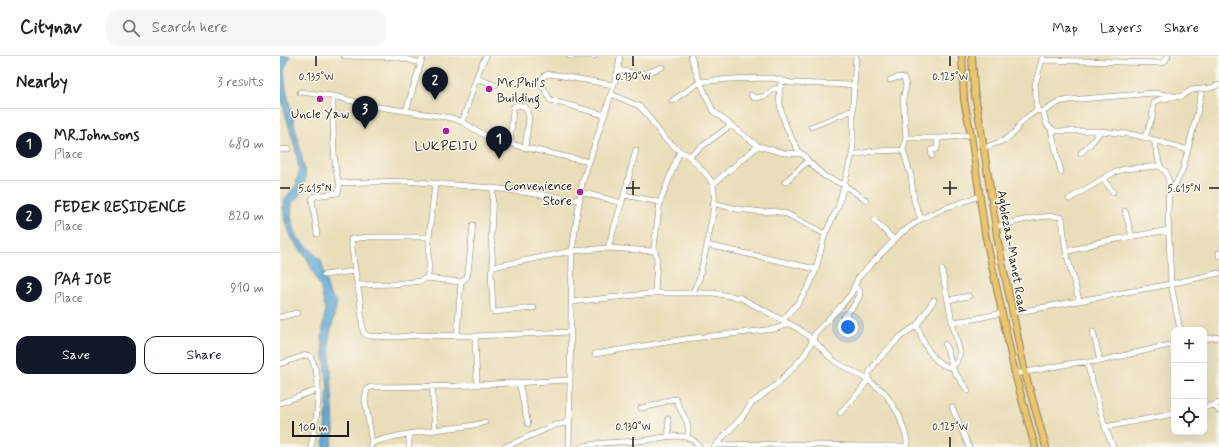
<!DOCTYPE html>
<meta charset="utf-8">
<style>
:root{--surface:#fff;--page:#f6f6f6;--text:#222;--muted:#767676;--line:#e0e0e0;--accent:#111827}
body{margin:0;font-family:Mynerve,sans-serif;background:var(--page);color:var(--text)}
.controls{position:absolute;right:12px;bottom:12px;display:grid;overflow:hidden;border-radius:8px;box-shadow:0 4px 16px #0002}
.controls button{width:36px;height:36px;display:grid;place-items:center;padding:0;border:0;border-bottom:1px solid var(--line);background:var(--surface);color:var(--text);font:20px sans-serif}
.scale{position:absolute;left:12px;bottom:10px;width:57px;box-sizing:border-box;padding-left:4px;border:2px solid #1c1c1c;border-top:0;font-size:11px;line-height:14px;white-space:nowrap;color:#1c1c1c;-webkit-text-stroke:3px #fbf7ec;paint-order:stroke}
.you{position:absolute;left:568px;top:271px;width:14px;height:14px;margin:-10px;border:3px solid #fff;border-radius:50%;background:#1a73e8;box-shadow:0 0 0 6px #1a73e833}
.badge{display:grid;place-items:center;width:26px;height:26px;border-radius:50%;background:var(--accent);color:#fff;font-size:13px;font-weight:700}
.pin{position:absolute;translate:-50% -33px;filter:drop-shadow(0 1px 2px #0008)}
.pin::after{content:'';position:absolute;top:21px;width:14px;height:12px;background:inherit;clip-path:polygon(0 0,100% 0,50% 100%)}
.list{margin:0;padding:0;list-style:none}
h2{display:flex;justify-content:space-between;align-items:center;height:52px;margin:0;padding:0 16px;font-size:17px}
h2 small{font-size:13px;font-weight:400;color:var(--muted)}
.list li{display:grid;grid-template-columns:26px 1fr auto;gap:12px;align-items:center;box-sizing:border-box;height:72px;padding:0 16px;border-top:1px solid var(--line)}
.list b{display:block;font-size:15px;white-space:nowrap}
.list p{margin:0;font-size:13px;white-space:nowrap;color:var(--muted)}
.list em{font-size:13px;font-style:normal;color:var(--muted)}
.actions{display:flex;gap:8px;padding:12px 16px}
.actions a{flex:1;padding:9px 0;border:1px solid var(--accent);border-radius:12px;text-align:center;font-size:14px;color:var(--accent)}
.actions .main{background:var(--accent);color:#fff}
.icon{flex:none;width:22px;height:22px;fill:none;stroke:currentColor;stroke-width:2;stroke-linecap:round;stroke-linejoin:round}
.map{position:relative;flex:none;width:939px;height:391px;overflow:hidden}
header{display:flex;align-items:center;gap:24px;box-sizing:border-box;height:56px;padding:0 20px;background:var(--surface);border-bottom:1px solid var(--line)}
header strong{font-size:19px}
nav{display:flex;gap:22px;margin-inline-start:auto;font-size:14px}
.search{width:280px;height:36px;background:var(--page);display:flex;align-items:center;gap:10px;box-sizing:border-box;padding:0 14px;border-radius:12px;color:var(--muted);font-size:15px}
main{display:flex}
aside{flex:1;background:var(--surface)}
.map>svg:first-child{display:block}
.water{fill:#5daad6;stroke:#3c6379}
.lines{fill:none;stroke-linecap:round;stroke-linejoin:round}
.stream{stroke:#5daad6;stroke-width:1}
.minor-casing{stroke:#827d6a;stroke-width:6}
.major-casing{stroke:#827d6a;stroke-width:8}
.minor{stroke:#fff;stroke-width:5}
.major{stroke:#eec569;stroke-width:6}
.ticks{fill:none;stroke:#1c1c1c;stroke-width:1.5}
.poi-dot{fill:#b5179e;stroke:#fbf7ec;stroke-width:1.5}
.labels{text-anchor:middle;stroke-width:3;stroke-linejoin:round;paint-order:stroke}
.poi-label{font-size:13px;fill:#1c1c1c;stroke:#fbf7ec}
.street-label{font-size:13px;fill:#1c1c1c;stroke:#fbf7ec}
.ticks-label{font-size:10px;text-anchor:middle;fill:#1c1c1c;stroke:#fbf7ec;stroke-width:3;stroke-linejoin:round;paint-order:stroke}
</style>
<header>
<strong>Citynav</strong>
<div class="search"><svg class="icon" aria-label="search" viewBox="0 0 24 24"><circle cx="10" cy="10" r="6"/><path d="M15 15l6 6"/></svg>Search here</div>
<nav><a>Map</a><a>Layers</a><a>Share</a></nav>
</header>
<main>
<aside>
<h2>Nearby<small>3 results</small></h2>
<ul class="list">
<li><span class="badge">1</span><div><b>MR.Johnsons</b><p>Place</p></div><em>680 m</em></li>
<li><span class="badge">2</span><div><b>FEDEK RESIDENCE</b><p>Place</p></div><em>820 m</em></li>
<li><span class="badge">3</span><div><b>PAA JOE</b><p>Place</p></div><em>910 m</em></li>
</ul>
<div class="actions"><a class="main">Save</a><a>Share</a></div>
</aside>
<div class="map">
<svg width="939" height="391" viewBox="0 0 939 391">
<rect width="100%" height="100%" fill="#fbf7ec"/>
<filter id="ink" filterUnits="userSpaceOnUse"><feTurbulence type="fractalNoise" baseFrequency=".025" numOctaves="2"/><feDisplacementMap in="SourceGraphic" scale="8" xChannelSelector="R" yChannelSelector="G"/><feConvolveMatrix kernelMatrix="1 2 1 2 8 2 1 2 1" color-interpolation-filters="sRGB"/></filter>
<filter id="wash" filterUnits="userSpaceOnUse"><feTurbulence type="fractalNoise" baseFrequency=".012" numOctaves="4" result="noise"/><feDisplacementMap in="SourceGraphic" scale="16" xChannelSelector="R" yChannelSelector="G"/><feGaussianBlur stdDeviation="0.9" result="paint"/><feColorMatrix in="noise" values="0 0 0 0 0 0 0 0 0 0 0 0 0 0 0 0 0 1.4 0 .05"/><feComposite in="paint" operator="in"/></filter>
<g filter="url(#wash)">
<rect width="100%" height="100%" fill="#e9deb9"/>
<!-- water -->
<path class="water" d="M 0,0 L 10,0 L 4,15 L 6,33 L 18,83 L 26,122 L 19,140 L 12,147 L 11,161 L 17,181 L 41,204 L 49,237 L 57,247 L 49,283 L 53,353 L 54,374 L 51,391 L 44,391 L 48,333 L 42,281 L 45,254 L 41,233 L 28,204 L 12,182 L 5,165 L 3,145 L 16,130 L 19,114 L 15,91 L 0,38 Z"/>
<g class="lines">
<!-- stream -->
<path class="stream" d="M 43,391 L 45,383"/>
</g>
</g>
<g filter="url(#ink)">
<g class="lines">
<!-- minor casing -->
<g class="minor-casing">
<path id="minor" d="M 64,0 L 118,1 L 141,7
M 289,0 L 314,0
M 411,0 L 417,19 L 433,55 L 478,90
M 763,4 L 880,7 L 884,6 L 888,0
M 338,14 C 359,18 362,20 382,11
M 196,22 L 215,29
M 610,24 L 619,21 L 624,22 L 626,30 L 623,43 L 626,82
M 502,25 C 493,46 508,78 520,97
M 20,36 L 53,40
M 331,38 L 359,50 L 365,56 L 384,82 L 400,95 L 409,100 L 426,118 L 433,128
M 471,39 L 474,42 L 476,42 L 485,40 L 494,33 L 499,32
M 392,45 L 420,26 L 450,23 L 493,22 L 511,27 L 573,29
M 757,54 L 763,56 L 779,46 L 789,44 L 874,37 L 900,41 L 912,34 L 930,32 L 939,29
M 126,55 L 143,0
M 763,56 L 767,69 L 775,75 L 821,75 L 855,79 L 874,84 L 880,110 L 886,116 L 889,127 L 888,158 L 891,228 L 900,274
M 325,59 L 270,44 L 260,25 L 265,19 L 271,18 L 333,29
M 182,66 C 191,42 194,22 206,0
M 531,71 L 573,54
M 771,73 L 781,116
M 865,81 L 872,62 L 874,47 L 878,44 L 888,42 L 890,39
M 874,84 L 908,94
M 230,88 L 233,53 L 234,50 L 240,49 L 246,52 L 249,62 L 245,91
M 704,92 L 725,84 L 736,75 L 739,69 L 746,62 L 757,54 L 755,29 L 763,0
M 0,94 L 8,93
M 623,94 L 631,120 L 634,145 L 641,163
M 801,97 L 812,86 L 821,75
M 572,99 L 594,95 L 623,94 L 626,82 L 661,82 L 691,79
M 409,100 L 451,69
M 652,100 L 651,94 L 657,93 L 658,82
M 823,123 L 833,136
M 505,126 L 528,105
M 60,127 L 125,125 L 213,132 L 299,144
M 213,132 L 211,181 L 213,211
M 301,136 L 342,147
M 344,139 L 380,146
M 890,139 L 903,113 L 917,58 L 922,33
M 789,143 L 833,117 L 844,113 L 880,110
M 433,147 L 457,153 L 483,156 L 494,155 L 507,158 L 545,178
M 845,155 L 852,181
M 594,164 L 614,184
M 716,171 C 730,167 770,156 782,162 L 786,196 L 799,244
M 37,178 L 32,143 L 35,140 L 58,137 L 60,127 C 52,118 53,55 53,40 L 92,50 L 172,62 L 182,66 L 210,82 L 238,90 L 309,106
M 149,181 L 89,181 L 71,183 L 75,215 L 80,243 L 83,276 L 88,280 L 119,281 L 137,279 L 195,280 L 291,276
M 328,192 L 344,139 L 356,94
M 786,196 L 820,186 L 889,174
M 939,197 L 939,200
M 536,213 L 427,189 C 430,170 437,147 433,128 L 478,90 L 504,97 L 523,98 L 528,105 L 544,120 L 564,129 L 586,144
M 44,219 L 75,215
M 146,222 L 149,216 L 149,181 L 155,128
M 77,229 L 114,228 L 141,225 L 146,222 L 181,226 L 187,221 L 188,217 L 193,169
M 413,236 L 419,223 L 427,189
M 375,237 L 377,203 L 374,191 L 380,146 L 400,95
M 668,244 L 689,240
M 291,246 L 375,237 L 433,237 L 461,242 L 519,273 L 533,284 L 554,305 L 588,324 L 605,337 L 619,359 L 626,380 L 628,391
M 254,252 L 214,256 L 213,254 L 211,215 L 213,211 L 292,195 L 328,192 L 374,195
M 733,257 L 891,228 L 939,217
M 0,261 L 17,257
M 563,262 C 568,256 581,244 580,235 L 574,230
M 502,265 L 518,247 L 530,228 L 536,213 L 545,178 L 558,151 L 564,129 L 572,99 L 573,90 L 573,45 L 576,0
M 672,266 L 694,263 L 722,257
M 637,269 C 643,285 650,305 668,311 L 676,307 L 680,297 L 672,266 L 662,214
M 813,275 L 820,305
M 177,279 L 181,226
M 195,280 L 197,328
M 924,283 L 939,281
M 665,288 L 674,315 L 688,335
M 315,298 L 405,283 L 495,273 L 508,268
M 807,307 L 825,371 L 833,391
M 0,308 L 26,299 L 30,300 C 45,325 36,363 31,391
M 735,318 L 794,307 L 820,305 L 894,288
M 239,326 L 248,368
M 152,330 L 155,374
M 0,347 L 37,334
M 934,349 L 939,355
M 672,351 L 689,391
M 361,352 L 376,349 L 389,344 L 396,343 C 400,357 412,366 407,381
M 924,352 L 939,347
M 560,357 L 580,335 L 588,324 L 589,317 L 596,306 L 620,281 L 637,269 L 654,244
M 388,363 L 389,381
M 825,371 L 894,358
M 129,379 L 129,391
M 92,387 L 85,343 L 87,333 L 91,331 L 176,330 L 289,324
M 436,389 L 504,388 L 578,390 L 628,390
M 90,391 L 92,387 C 109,381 138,376 156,374 C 173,371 189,372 205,366
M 225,391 L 275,369 L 288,367
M 289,391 L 292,195 L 302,127 L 328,48 L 338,14 L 340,0
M 301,391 C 320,385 339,387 359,385 C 374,384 390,378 405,381 C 411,382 416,386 420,391
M 434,391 L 462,361 L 471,348 L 498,327 L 513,312 L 525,298 L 533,284 L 535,277 L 562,249 L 571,238 L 578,222 L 621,177 L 641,163 L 665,152 L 700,140"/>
</g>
<!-- major casing -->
<g class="major-casing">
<path id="major" d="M 682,0 L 684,44 L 691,79 L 705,177 L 735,318 L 755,391
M 692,0 L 694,34 L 700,67 L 718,186 L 745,317 L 766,391"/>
</g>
<!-- minor -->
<use href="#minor" class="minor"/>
<!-- major -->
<use href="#major" class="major"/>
</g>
</g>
<!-- ticks -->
<path class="ticks" d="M 36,0 L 36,10M 353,0 L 353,10M 670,0 L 670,10M 353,125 L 353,139M 670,125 L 670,139M 0,132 L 10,132M 346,132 L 360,132M 663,132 L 677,132M 929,132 L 939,132M 353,381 L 353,391M 670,381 L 670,391"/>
<!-- markers -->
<g class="poi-dot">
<circle cx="209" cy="33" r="4"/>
<circle cx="40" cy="43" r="4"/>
<circle cx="166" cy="75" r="4"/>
<circle cx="300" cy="136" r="4"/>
</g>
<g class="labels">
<!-- poi labels -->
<g class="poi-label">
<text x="217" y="31" text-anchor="start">Mr.Phil's<tspan x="217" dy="15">Building</tspan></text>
<text x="40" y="62">Uncle Yaw</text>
<text x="166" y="94">LUKPEIJU</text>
<text x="292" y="134" text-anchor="end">Convenience<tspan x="292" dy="15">Store</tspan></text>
</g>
<!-- street labels -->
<g class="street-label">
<text transform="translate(733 195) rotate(80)" y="5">Agblezaa-Manet Road</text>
</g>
</g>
<g class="ticks-label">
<text x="36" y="24">0.135°W</text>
<text x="353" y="24">0.130°W</text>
<text x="670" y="24">0.125°W</text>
<text x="35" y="136">5.615°N</text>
<text x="904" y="136">5.615°N</text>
<text x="353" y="374">0.130°W</text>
<text x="670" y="374">0.125°W</text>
</g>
</svg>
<div class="controls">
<button>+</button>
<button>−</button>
<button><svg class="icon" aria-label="locate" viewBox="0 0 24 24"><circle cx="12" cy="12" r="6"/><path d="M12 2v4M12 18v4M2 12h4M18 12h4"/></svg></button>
</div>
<div class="scale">100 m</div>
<div class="you"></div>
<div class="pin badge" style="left:219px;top:103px">1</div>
<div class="pin badge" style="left:155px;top:44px">2</div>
<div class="pin badge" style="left:85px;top:73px">3</div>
</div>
</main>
